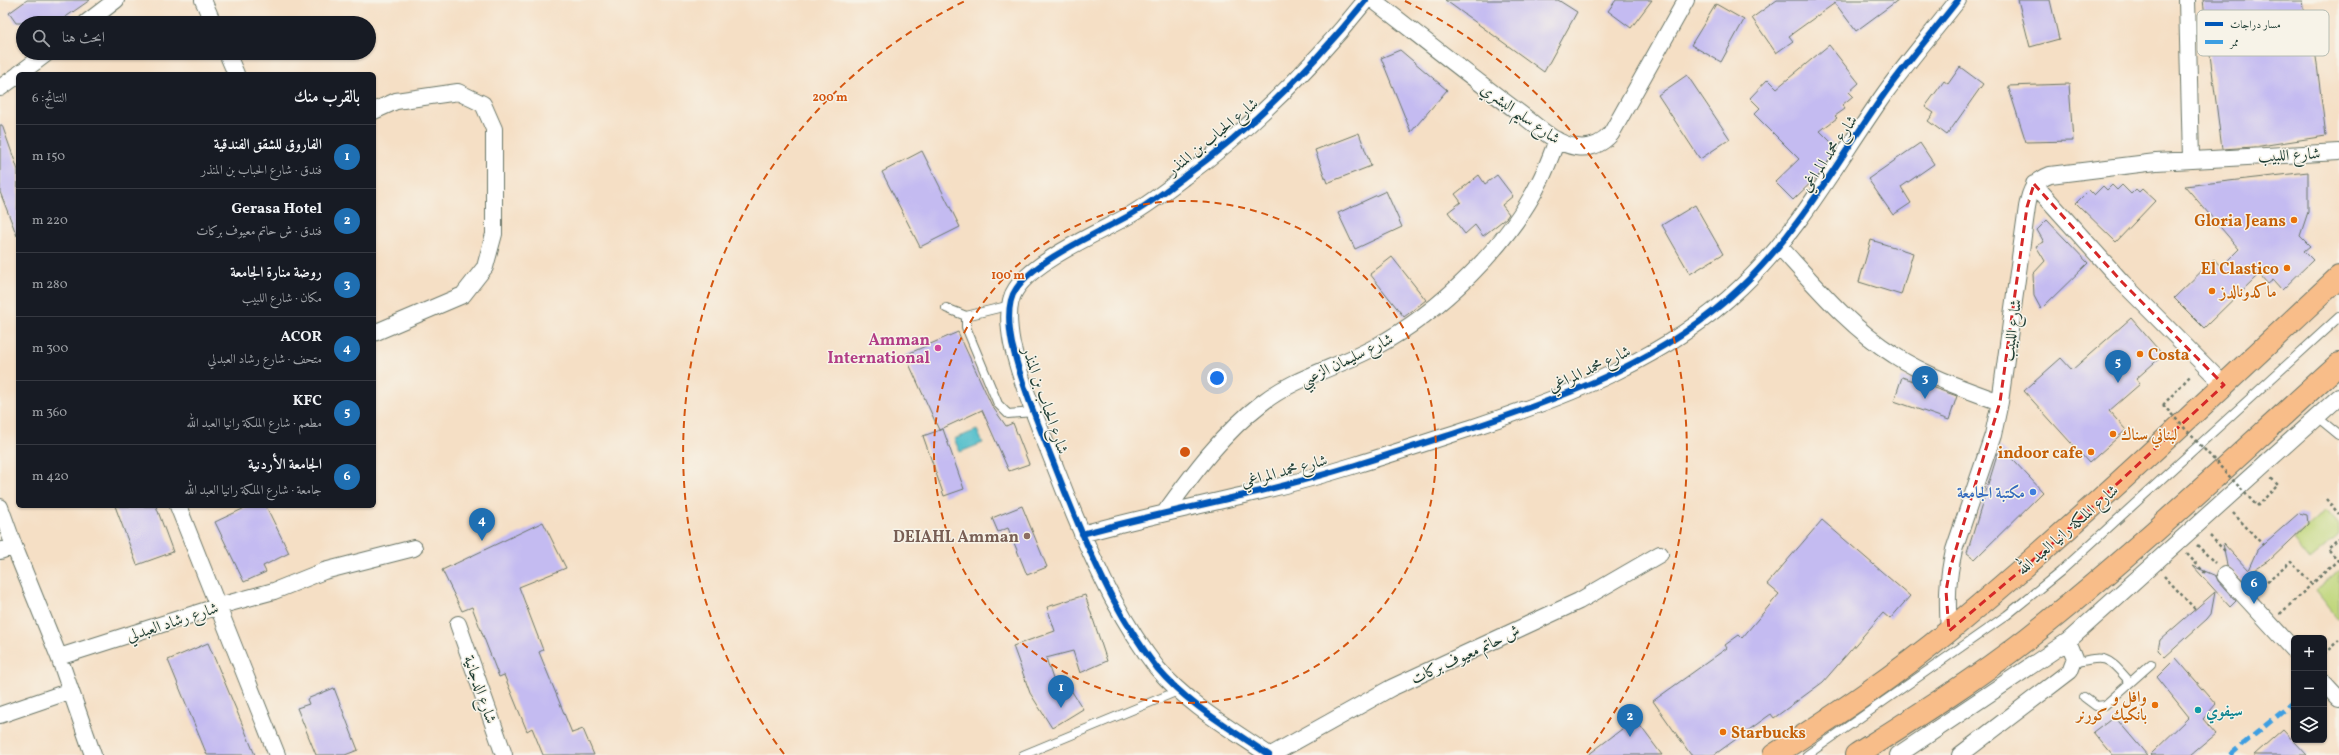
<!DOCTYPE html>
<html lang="ar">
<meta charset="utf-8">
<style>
:root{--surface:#171b24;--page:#242831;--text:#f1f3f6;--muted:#9ea1a6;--line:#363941;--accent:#1f6fb2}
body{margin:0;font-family:Vollkorn,Amiri,serif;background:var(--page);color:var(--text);direction:rtl}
.controls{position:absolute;right:12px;bottom:12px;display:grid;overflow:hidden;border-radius:6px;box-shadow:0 1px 3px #0004}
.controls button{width:36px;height:36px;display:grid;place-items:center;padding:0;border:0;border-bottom:1px solid var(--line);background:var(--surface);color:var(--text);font:20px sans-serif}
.you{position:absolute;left:1217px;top:378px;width:14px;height:14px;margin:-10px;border:3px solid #fff;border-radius:50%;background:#1a73e8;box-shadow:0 0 0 6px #1a73e833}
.badge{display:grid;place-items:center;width:26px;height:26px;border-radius:50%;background:var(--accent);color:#fff;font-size:13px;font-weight:700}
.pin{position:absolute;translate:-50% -33px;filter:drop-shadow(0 1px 2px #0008)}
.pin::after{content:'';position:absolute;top:21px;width:14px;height:12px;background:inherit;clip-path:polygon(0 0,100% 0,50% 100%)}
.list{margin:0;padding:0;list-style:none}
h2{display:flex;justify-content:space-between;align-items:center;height:52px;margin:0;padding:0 16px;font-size:17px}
h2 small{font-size:13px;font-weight:400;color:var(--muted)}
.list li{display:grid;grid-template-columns:26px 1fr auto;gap:12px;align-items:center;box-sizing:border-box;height:64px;padding:0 16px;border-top:1px solid var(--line)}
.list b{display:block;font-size:15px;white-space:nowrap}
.list p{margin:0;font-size:13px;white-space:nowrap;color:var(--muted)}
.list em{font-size:13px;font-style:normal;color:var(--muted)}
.icon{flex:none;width:22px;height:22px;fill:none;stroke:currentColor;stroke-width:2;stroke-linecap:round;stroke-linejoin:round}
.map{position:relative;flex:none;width:2339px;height:755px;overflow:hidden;direction:ltr}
.search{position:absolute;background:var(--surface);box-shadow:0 1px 3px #0004;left:16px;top:16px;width:360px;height:44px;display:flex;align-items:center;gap:10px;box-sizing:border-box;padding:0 14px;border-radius:22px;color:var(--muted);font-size:15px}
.panel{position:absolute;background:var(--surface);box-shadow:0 1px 3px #0004;left:16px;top:72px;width:360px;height:436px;border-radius:6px;direction:rtl}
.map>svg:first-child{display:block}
.green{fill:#bfd67a;stroke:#6f8a57}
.water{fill:#50bdca;stroke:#387d7f}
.building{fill:#c4bbf1}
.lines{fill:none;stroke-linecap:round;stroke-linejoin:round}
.service-casing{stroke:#6a7667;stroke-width:10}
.minor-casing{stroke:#6a7667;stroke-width:18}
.primary-casing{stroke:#6a7667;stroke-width:24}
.path{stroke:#6a7667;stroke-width:2.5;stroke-dasharray:3 3;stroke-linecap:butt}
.service{stroke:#fff;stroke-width:8}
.minor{stroke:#fff;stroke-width:16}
.primary{stroke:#f8bd89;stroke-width:22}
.path-bridge{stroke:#6a7667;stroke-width:2.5;stroke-dasharray:3 3;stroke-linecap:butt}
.quiet{stroke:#3c9ee2;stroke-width:5;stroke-dasharray:10 5;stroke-linecap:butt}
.cycleway-casing{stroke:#f7f3e8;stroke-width:8}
.cycleway{stroke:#0057b8;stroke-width:6}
.marked{fill:none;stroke:#d62828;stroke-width:3;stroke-dasharray:8 5;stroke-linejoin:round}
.ring{fill:none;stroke:#d45610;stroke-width:2;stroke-dasharray:7 5}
.food-dot{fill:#e8710a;stroke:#f7f3e8;stroke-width:1.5}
.hotel-dot{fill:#d1479c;stroke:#f7f3e8;stroke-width:1.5}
.shop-dot{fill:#3f7fe0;stroke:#f7f3e8;stroke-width:1.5}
.education-dot{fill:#8d6e63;stroke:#f7f3e8;stroke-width:1.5}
.culture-dot{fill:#0f9aa8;stroke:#f7f3e8;stroke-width:1.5}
.labels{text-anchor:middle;stroke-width:3;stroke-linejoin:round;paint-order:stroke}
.street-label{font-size:16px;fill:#1f3d34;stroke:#f7f3e8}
.food-label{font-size:16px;font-weight:bold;fill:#c56008;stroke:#f7f3e8;text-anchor:end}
.hotel-label{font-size:16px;font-weight:bold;fill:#b23c85;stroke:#f7f3e8;text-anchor:end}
.shop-label{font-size:16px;font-weight:bold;fill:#366cbe;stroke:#f7f3e8;text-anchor:end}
.education-label{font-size:16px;font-weight:bold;fill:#785e54;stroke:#f7f3e8;text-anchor:end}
.culture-label{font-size:16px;font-weight:bold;fill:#0d838f;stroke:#f7f3e8;text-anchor:start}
.key{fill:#f7f3e8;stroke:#b6bcb2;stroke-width:1}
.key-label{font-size:11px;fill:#1f3d34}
.centre{fill:#d45610;stroke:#f7f3e8;stroke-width:2}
.ring-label{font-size:12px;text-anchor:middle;font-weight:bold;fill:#d45610;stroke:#f7f3e8;stroke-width:3;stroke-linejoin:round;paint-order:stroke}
</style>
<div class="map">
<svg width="2339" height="755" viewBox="0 0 2339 755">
<rect width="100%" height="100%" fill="#f7f3e8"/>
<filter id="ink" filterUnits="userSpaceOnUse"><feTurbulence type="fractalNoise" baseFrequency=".025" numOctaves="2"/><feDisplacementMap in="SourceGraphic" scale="8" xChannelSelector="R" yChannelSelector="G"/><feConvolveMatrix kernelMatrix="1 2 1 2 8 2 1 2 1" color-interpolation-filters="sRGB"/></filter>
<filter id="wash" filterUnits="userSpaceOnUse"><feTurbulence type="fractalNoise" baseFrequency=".012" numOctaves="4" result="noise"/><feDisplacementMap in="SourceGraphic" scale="16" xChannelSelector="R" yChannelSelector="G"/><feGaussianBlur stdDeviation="0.9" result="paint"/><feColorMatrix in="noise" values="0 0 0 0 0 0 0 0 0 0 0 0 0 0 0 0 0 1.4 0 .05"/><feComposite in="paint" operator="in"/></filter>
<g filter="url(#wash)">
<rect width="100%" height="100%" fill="#f5dfc5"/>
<!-- green -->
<path class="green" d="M 2326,510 L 2339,525 L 2339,535 L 2309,560 L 2293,540 Z
M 2339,571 L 2339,620 L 2316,591 Z"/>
<!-- water -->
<path class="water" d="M 977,430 L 983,443 L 960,452 L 954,439 Z"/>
<g id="blocks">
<!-- building -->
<path class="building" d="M 27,0 L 90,0 L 57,23 L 16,23 L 9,13 Z
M 1445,0 L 1558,0 L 1577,12 L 1544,72 Z
M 1616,0 L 1652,0 L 1631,28 L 1608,11 Z
M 1777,0 L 1898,0 L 1856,31 L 1835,3 L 1789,36 L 1793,41 L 1776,53 L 1752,18 Z
M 2018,0 L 2050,0 L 2059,39 L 2030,47 Z
M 2203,0 L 2302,0 L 2307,41 L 2314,41 L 2326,136 L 2254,147 L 2222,149 Z
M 1716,4 L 1744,20 L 1721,62 L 1691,45 Z
M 1829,45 L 1859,83 L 1849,92 L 1853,96 L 1842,105 L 1845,109 L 1835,116 L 1837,118 L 1820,131 L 1837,148 L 1820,174 L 1793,200 L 1775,182 L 1799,159 L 1754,114 L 1760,108 L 1750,98 L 1768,79 L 1777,88 Z
M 1400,50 L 1447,90 L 1411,132 L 1381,58 Z
M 1960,67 L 1983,84 L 1947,135 L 1928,121 L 1934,113 L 1925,107 L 1944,81 L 1948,84 Z
M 1687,75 L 1730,139 L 1700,159 L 1658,95 Z
M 2069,84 L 2073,141 L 2026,142 L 2008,86 Z
M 0,125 L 2,125 L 18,170 L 17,236 L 0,192 Z
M 1359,133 L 1371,166 L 1327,183 L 1315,150 Z
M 1920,143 L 1934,164 L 1901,187 L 1911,203 L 1893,215 L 1868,179 Z
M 922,151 L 960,227 L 920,247 L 882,172 Z
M 2308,172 L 2308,212 L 2300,236 L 2310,246 L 2304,251 L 2313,260 L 2282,290 L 2273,280 L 2268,284 L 2259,274 L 2204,328 L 2174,298 L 2214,259 L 2221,267 L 2239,249 L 2185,186 Z
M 1479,175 L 1485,184 L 1497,175 L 1513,196 L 1502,205 L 1509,214 L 1506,218 L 1483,236 L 1475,225 L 1465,234 L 1448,212 L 1461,202 L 1455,194 Z
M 2112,185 L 2117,190 L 2122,185 L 2131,194 L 2136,189 L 2139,192 L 2142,189 L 2155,201 L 2116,242 L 2076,203 L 2089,190 L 2094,195 L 2103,186 L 2107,190 Z
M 1386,191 L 1402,227 L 1355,249 L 1338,213 Z
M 1695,205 L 1723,254 L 1690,274 L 1662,225 Z
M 2047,220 L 2088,263 L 2041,309 L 2034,296 L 2033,274 L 2045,261 L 2036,246 L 2044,242 L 2037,230 Z
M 1871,240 L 1913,253 L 1901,295 L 1859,282 Z
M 1392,257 L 1426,300 L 1404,317 L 1370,274 Z
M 2131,318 L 2163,355 L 2136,379 L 2140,384 L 2109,411 L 2126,430 L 2089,463 L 2024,391 L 2061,358 L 2072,370 Z
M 958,332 L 992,406 L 1006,426 L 1013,423 L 1029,464 L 1009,471 L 982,410 L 939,430 L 905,355 Z
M 1902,377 L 1957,396 L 1949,420 L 1894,401 Z
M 943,429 L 964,489 L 944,496 L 923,436 Z
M 2000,446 L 2043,492 L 1975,559 L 1967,553 Z
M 115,506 L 156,506 L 173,552 L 137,565 Z
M 249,506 L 266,506 L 289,553 L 263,566 L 266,572 L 244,582 L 215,522 Z
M 1022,506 L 1047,567 L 1027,575 L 1008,528 L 998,532 L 992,518 Z
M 2299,513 L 2307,515 L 2308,524 L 2269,561 L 2250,573 L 2258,581 L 2250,588 L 2227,566 L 2223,543 L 2248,570 L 2257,550 Z
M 1822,520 L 1910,596 L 1890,619 L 1883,613 L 1823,682 L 1774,718 L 1771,714 L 1714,755 L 1691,755 L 1653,701 L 1727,648 L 1725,645 L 1739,635 L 1742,638 L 1779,594 L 1767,584 Z
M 543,522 L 566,568 L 519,587 L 543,650 L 539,652 L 572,733 L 583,729 L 594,755 L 543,755 L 532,728 L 527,731 L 504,675 L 499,677 L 472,607 L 462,611 L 442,570 Z
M 2193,566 L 2216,576 L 2218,581 L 2236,601 L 2230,607 Z
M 2215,592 L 2211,614 L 2207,619 L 2165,657 L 2158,650 L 2160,640 Z
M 1085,595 L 1107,661 L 1080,673 L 1073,651 L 1046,658 L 1058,694 L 1069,687 L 1083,709 L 1052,728 L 1030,693 L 1013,646 L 1055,631 L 1047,607 Z
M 208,643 L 236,709 L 255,755 L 207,755 L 168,660 Z
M 2176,658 L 2216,704 L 2203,719 L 2216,734 L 2191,755 L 2150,755 L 2189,717 L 2157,677 Z
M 334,688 L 358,750 L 345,755 L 316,755 L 297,708 L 309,704 L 307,699 Z
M 2114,716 L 2147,755 L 2112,755 L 2093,732 Z
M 1635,719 L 1662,755 L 1588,755 Z
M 2283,729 L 2307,755 L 2254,755 Z"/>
</g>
</g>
<g filter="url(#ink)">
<use href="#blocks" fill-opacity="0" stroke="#6a7667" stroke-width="1"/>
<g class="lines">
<!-- service casing -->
<g class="service-casing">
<path id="service" d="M 1011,305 L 966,316 L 966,327 L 998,404 L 1008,414 L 1034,412
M 946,308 L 966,316
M 2317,417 L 2339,435
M 2075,663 C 2108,654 2108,658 2130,682
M 2084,697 L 2096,706 L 2105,705 L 2151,664
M 1023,755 L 1178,691
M 1807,755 L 2007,615 L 2060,572 L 2339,317"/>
</g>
<!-- minor casing -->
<g class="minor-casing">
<path id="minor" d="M 203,0 L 213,23
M 1373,0 C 1422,38 1471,77 1521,114 C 1537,126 1555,144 1576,147 C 1590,149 1601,145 1611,134 L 1686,0
M 2187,0 L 2191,159
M 86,23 L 116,0
M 227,53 L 236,74
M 19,74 L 47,53
M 0,88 L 18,75
M 374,111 L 396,101 L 458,92 L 483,104 L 494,129 L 494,234 L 485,267 L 463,295 L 374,333
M 2034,184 L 2122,282 L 2224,385
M 1779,246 C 1814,284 1849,327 1894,355 C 1926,376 1964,389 2000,402
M 178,506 L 277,755
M 0,507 L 14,546
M 1166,511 C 1194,472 1223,433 1262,403 C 1295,377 1339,367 1375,347 C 1440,312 1509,245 1541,179 C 1547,167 1552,153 1557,140
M 1082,534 C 1143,517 1204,505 1265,490 C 1335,473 1403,450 1471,428 C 1568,396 1666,359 1741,287 C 1799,232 1839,158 1885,93 C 1908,61 1934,31 1958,0
M 0,551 L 14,546 L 59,657 L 219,606 L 274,591 L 324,571 L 414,548
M 2225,575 L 2294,650
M 458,624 L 504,755
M 1949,631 C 1947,599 1947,581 1954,550 L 1993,435 L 2000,402 L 2027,207 C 2030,190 2034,181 2050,175 L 2156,162 L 2339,152
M 59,657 L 93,755
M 2324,683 L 2339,699
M 0,715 L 70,691
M 1269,755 C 1231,729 1187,704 1157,668 C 1140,646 1126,623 1113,599 C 1091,557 1073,513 1056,469 C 1040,428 1022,387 1012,344 C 1009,328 1006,303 1016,289 C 1035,260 1098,233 1130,215 C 1149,204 1167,190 1184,177 C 1253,127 1313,66 1366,0
M 1271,755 L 1391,688 L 1579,601 L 1660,554
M 1898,755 L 2068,641 L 2339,397
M 1960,755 L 2070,671 L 2075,658 L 2068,641"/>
</g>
<!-- primary casing -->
<g class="primary-casing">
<path id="primary" d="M 1774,755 C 1834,716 1895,676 1950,630 C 2085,518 2211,397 2339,277
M 1856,755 C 1914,718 1973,681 2027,639 C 2136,553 2236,457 2339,364"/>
</g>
<!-- path -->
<path class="path" d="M 2163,405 L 2191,375
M 2326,499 L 2339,514
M 2257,506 L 2278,485 L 2271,478
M 2233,513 L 2263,545
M 2210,536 L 2226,552
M 2197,545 L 2215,563
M 2187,554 L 2205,573
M 2339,561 L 2328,549 L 2339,539
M 2164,576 L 2195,609
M 2258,589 L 2291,561 L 2312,584 L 2338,560
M 2280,614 L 2312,584
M 2324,654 L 2339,640"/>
<!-- service -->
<use href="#service" class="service"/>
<!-- minor -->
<use href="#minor" class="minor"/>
<!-- primary -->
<use href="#primary" class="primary"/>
<!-- path-bridge -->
<path class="path-bridge" d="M 2163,405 L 2257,506"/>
<!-- quiet -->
<path class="quiet" d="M 2230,755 L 2294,702"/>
<!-- cycleway casing -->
<g class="cycleway-casing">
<path id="cycleway" d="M 1082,534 C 1143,517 1204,505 1265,490 C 1335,473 1403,450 1471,428 C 1568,396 1666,359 1741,287 C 1799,232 1839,158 1885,93 C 1908,61 1934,31 1958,0
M 1269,755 C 1231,729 1187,704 1157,668 C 1140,646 1126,623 1113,599 C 1091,557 1073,513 1056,469 C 1040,428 1022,387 1012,344 C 1009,328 1006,303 1016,289 C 1035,260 1098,233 1130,215 C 1149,204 1167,190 1184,177 C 1253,127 1313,66 1366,0"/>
</g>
<!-- cycleway -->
<use href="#cycleway" class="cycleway"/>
</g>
</g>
<!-- marked area -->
<path class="marked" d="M 2034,184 L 2122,282 L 2224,385 L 2052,544 L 1949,631 L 1946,591 L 1950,569 L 2000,402 L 2027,207 Z"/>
<!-- distance rings -->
<g class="ring">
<circle cx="1185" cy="452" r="251"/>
<path d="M784 754A502 502 0 0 1 965 1M1405 1A502 502 0 0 1 1586 754"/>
</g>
<!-- markers -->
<g class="food-dot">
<circle cx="2294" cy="220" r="4"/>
<circle cx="2287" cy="268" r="4"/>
<circle cx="2212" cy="291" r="4"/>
<circle cx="2140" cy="354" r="4"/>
<circle cx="2113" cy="434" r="4"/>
<circle cx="2091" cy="452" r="4"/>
<circle cx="2155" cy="705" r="4"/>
<circle cx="1723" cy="732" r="4"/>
</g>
<circle class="hotel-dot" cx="938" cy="348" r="4"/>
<circle class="shop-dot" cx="2033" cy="492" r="4"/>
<circle class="education-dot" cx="1027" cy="536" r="4"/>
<circle class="culture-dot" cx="2198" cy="710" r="4"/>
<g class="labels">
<!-- street labels -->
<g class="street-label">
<text transform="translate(1521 113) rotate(35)" y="6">شارع سليم البشري</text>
<text transform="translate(1212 136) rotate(-39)" y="6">شارع الحباب بن المنذر</text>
<text transform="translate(1828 153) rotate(-56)" y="6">شارع محمد المراغي</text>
<text transform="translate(2289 154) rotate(-3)" y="6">شارع اللبيب</text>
<text transform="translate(2011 330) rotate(-82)" y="6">شارع اللبيب</text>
<text transform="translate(1346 359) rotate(-26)" y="6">شارع سليمان الزعبي</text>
<text transform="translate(1589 368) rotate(-25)" y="6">شارع محمد المراغي</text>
<text transform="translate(1046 400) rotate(71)" y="6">شارع الحباب بن المنذر</text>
<text transform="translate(1284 470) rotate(-15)" y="6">شارع محمد المراغي</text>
<text transform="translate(2067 529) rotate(-41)" y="6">شارع الملكة رانيا العبد الله</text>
<text transform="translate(172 621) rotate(-18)" y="6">شارع رشاد العبدلي</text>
<text transform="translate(1465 654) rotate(-25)" y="6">ش حاتم معيوف بركات</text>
<text transform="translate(481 689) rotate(71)" y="6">شارع الدجانية</text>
</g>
<!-- food labels -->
<g class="food-label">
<text x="2286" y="226">Gloria Jeans</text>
<text x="2279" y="274">El Clastico</text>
<text x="2220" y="297" text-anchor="start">ماكدونالدز</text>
<text x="2148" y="360" text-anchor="start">Costa</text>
<text x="2121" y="440" text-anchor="start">لبناني سناك</text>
<text x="2083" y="458">indoor cafe</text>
<text x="2147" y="702">وافل و<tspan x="2147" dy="18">بانكيك كورنر</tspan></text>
<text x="1731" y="738" text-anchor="start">Starbucks</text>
</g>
<!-- hotel labels -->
<g class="hotel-label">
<text x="930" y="345">Amman<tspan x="930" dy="18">International</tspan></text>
</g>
<!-- shop labels -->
<g class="shop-label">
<text x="2025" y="498">مكتبة الجامعة</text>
</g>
<!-- education labels -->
<g class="education-label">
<text x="1019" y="542">DEIAHL Amman</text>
</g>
<!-- culture labels -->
<g class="culture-label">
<text x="2206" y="716">سيفوي</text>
</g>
</g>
<!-- legend -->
<rect x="2197" y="10" width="132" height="46" rx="6" class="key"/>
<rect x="2205" y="22" width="18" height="4" fill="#0057b8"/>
<rect x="2205" y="40" width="18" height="4" fill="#3c9ee2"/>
<g class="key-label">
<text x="2230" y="28">مسار دراجات</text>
<text x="2230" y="46">ممر</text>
</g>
<circle cx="1185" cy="452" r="6" class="centre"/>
<g class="ring-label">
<text x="830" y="101">200 m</text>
<text x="1008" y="279">100 m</text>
</g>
</svg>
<div class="controls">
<button>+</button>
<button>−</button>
<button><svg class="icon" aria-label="layers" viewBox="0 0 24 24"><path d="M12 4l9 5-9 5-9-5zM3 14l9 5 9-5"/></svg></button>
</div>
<div class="you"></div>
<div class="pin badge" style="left:1061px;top:708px">1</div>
<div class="pin badge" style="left:1630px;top:737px">2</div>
<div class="pin badge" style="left:1925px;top:399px">3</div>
<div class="pin badge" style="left:482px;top:541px">4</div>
<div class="pin badge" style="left:2118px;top:383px">5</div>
<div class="pin badge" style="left:2254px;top:604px">6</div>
<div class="search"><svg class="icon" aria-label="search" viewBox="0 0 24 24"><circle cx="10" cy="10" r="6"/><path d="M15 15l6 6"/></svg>ابحث هنا</div>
<section class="panel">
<h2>بالقرب منك<small>النتائج: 6</small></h2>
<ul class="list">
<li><span class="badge">1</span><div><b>الفاروق للشقق الفندقية</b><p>فندق · شارع الحباب بن المنذر</p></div><em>150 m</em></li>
<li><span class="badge">2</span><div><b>Gerasa Hotel</b><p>فندق · ش حاتم معيوف بركات</p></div><em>220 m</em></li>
<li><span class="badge">3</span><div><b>روضة منارة الجامعة</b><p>مكان · شارع اللبيب</p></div><em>280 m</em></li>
<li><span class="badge">4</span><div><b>ACOR</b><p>متحف · شارع رشاد العبدلي</p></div><em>300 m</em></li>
<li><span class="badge">5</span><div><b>KFC</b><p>مطعم · شارع الملكة رانيا العبد الله</p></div><em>360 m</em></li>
<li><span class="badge">6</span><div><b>الجامعة الأردنية</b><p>جامعة · شارع الملكة رانيا العبد الله</p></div><em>420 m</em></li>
</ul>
</section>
</div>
